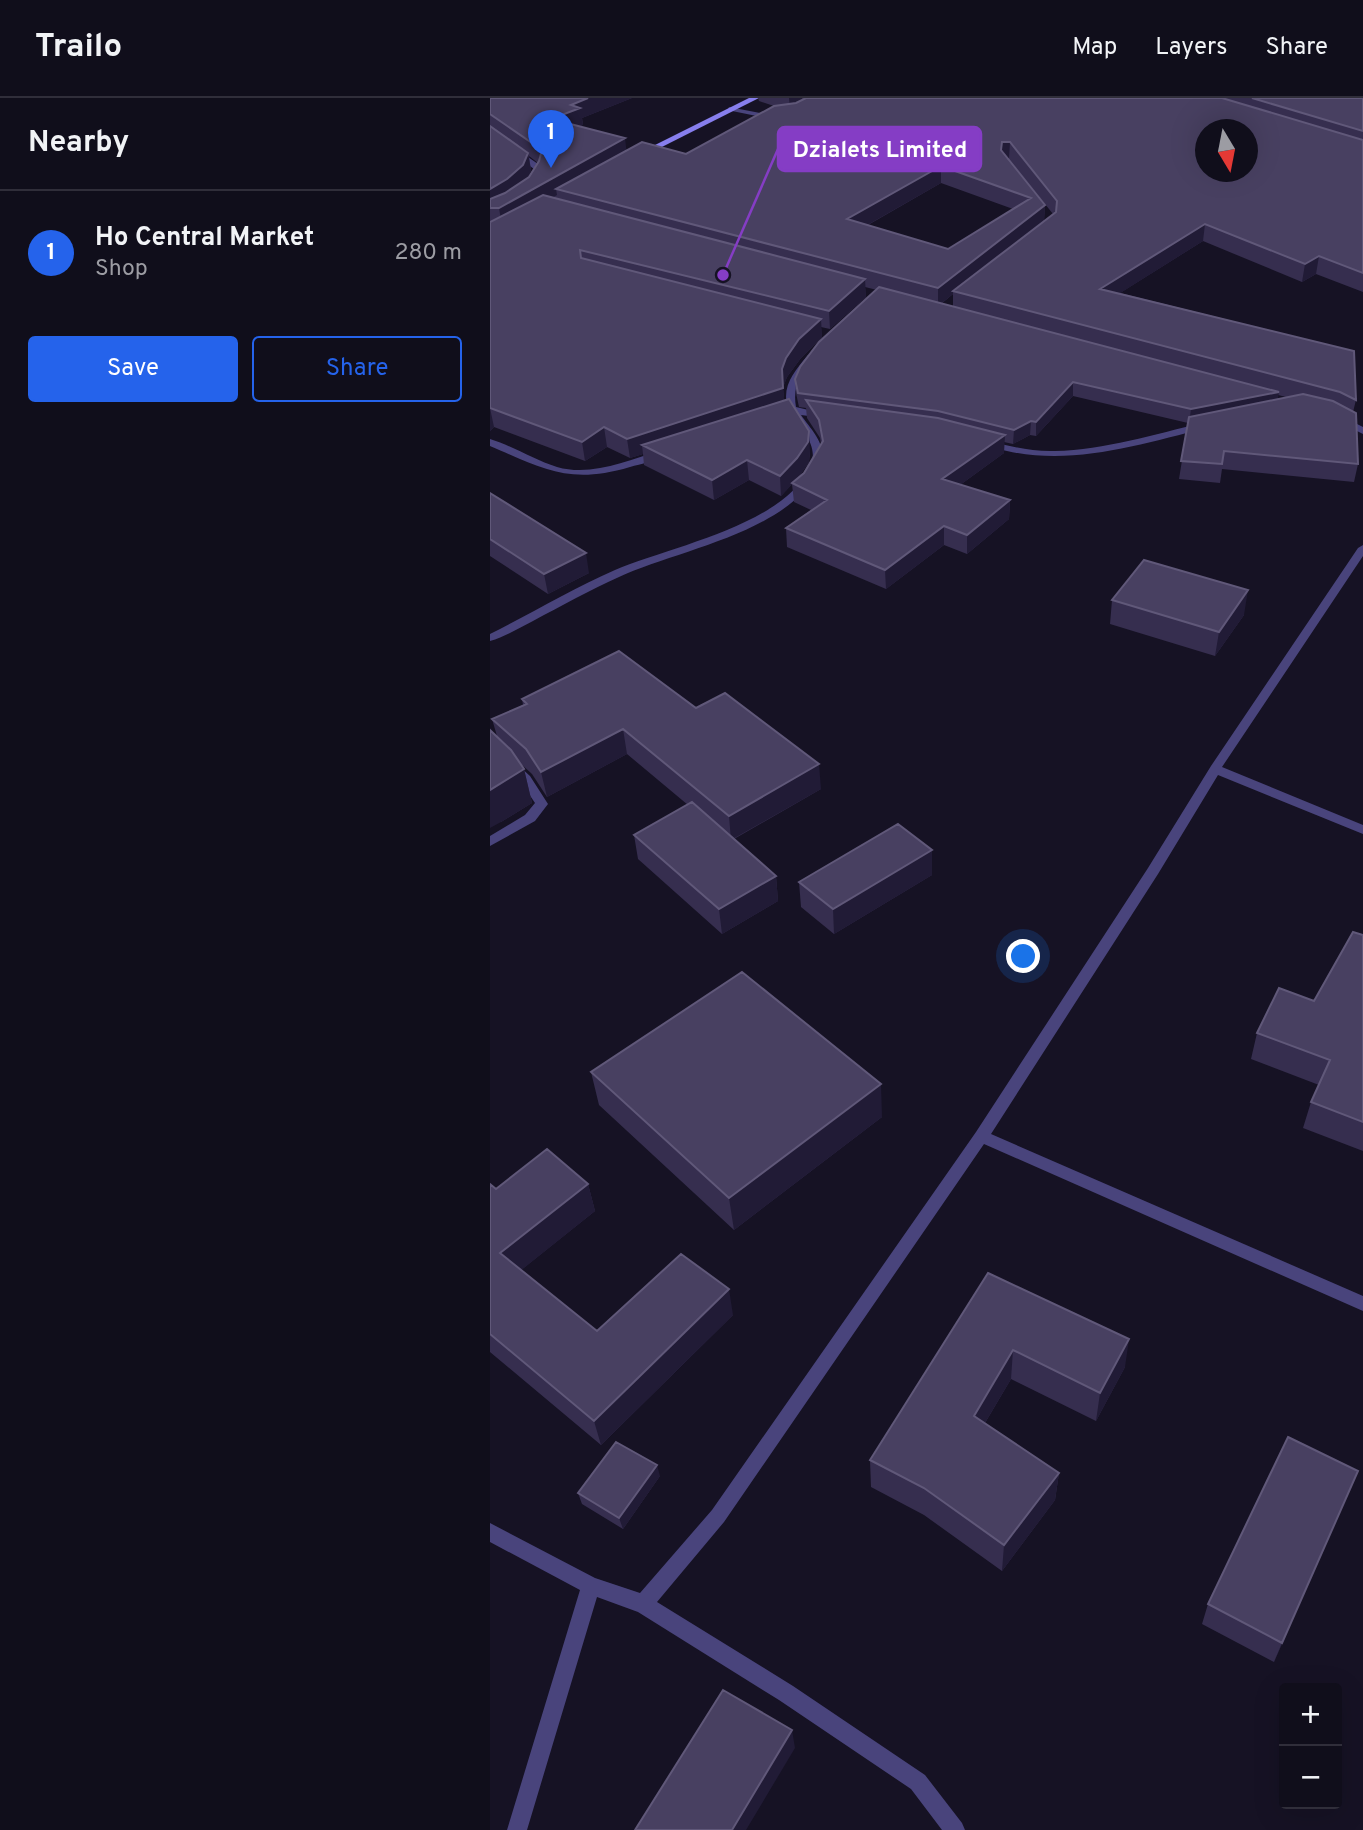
<!DOCTYPE html>
<meta charset="utf-8">
<style>
:root{--surface:#100e1b;--page:#1e1c28;--text:#f1f3f6;--muted:#9c9ca3;--line:#302e3a;--accent:#2563eb}
body{margin:0;font-family:Overpass,sans-serif;background:var(--page);color:var(--text)}
.controls{position:absolute;right:21px;bottom:21px;display:grid;overflow:hidden;border-radius:7px;box-shadow:0 7px 28px #0002}
.controls button{width:63px;height:63px;display:grid;place-items:center;padding:0;border:0;border-bottom:2px solid var(--line);background:var(--surface);color:var(--text);font:35px sans-serif}
.compass{position:absolute;left:705px;top:21px;width:63px;height:63px;border-radius:50%;background:var(--surface);box-shadow:0 7px 28px #0002;rotate:170deg}
.you{position:absolute;left:534px;top:859px;width:24px;height:24px;margin:-18px;border:5px solid #fff;border-radius:50%;background:#1a73e8;box-shadow:0 0 0 10px #1a73e833}
.badge{display:grid;place-items:center;width:46px;height:46px;border-radius:50%;background:var(--accent);color:#fff;font-size:23px;font-weight:700}
.pin{position:absolute;translate:-50% -58px;filter:drop-shadow(0 2px 4px #0008)}
.pin::after{content:'';position:absolute;top:37px;width:24px;height:21px;background:inherit;clip-path:polygon(0 0,100% 0,50% 100%)}
.list{margin:0;padding:0;list-style:none}
h2{display:flex;justify-content:space-between;align-items:center;height:91px;margin:0;padding:0 28px;font-size:30px}
h2 small{font-size:23px;font-weight:400;color:var(--muted)}
.list li{display:grid;grid-template-columns:46px 1fr auto;gap:21px;align-items:center;box-sizing:border-box;height:126px;padding:0 28px;border-top:2px solid var(--line)}
.list b{display:block;font-size:26px;white-space:nowrap}
.list p{margin:0;font-size:23px;white-space:nowrap;color:var(--muted)}
.list em{font-size:23px;font-style:normal;color:var(--muted)}
.actions{display:flex;gap:14px;padding:21px 28px}
.actions a{flex:1;padding:16px 0;border:2px solid var(--accent);border-radius:7px;text-align:center;font-size:24px;color:var(--accent)}
.actions .main{background:var(--accent);color:#fff}
.map{position:relative;flex:none;width:873px;height:1732px;overflow:hidden}
header{display:flex;align-items:center;gap:42px;box-sizing:border-box;height:98px;padding:0 35px;background:var(--surface);border-bottom:2px solid var(--line)}
header strong{font-size:33px}
nav{display:flex;gap:38px;margin-inline-start:auto;font-size:24px}
main{display:flex}
aside{flex:1;background:var(--surface)}
.map>svg:first-child{display:block}
.lines{fill:none;stroke-linecap:round;stroke-linejoin:round}
.lane{fill:#49447c;fill-rule:evenodd}
.street{fill:#49447c;fill-rule:evenodd}
.secondary{fill:#877eed;fill-rule:evenodd}
.wall{fill:#362e4f;fill-rule:evenodd}
.shaded-wall{fill:#211b36}
.building{fill:#484061;stroke:#605879;stroke-width:2;fill-rule:evenodd}
.leader{fill:none;stroke:#853dc5;stroke-width:2.5}
.callout-dot{fill:#853dc5;stroke:#161224;stroke-width:2.5}
.callout{fill:#853dc5;stroke:#853dc5;stroke-width:2.5}
.callout-label{font-size:23px;text-anchor:middle;font-weight:bold;fill:#fff}
</style>
<header>
<strong>Trailo</strong>
<nav><a>Map</a><a>Layers</a><a>Share</a></nav>
</header>
<main>
<aside>
<h2>Nearby<small></small></h2>
<ul class="list">
<li><span class="badge">1</span><div><b>Ho Central Market</b><p>Shop</p></div><em>280 m</em></li>
</ul>
<div class="actions"><a class="main">Save</a><a>Share</a></div>
</aside>
<div class="map">
<svg width="873" height="1732" viewBox="0 0 873 1732">
<rect width="100%" height="100%" fill="#161224"/>
<g class="lines">
<!-- lane -->
<path class="lane" d="M 239,9 L 286,18 L 290,20 L 286,22 L 242,13 L 238,11 Z"/>
<!-- street -->
<path class="street" d="M 0,33 L 51,68 L 49,88 L 42,86 L 44,71 L 0,39 Z
M 318,257 L 326,259 C 312,277 302,285 306,309 L 339,317 L 334,320 L 311,317 C 322,333 339,348 330,369 C 302,434 187,452 129,479 C 100,492 71,508 43,523 C 29,530 15,539 0,543 L 0,536 C 42,515 82,491 125,472 C 179,449 294,427 320,369 C 330,347 311,333 301,316 L 289,320 L 284,317 L 298,311 C 291,288 304,274 318,257 Z
M 847,319 L 853,319 L 873,329 L 873,336 L 847,323 Z
M 713,325 L 716,326 L 716,330 C 652,346 584,368 517,353 C 508,351 498,350 491,345 L 496,342 C 518,348 542,354 565,353 C 615,352 664,336 713,325 Z
M 0,341 C 23,348 44,362 67,369 C 102,379 137,362 170,353 L 175,356 C 166,363 151,366 140,369 C 79,387 54,371 0,348 Z
M 873,447 L 873,458 L 732,669 L 873,727 L 873,736 L 728,677 L 668,776 L 501,1036 L 873,1198 L 873,1213 L 494,1046 L 234,1424 L 167,1504 L 303,1588 L 435,1677 L 472,1725 L 475,1732 L 452,1732 L 421,1691 L 289,1602 L 148,1514 L 107,1499 L 37,1732 L 17,1732 L 90,1492 L 0,1444 L 0,1425 L 105,1480 L 150,1495 L 222,1412 L 486,1034 L 658,770 L 721,668 L 868,450 Z
M 0,644 L 4,645 L 40,678 L 58,706 L 45,723 L 0,748 L 0,738 L 35,717 L 45,705 L 31,684 L 0,654 Z"/>
<!-- secondary -->
<path class="secondary" d="M 259,0 L 269,0 L 154,58 L 147,56 Z"/>
</g>
<!-- wall -->
<path class="wall" d="M 0,0 L 142,0 L 92,20 L 93,27 L 89,28 L 137,52 L 196,56 L 284,8 L 269,3 L 268,0 L 873,0 L 873,194 L 826,176 L 812,184 L 713,143 L 630,195 L 864,253 L 866,302 L 863,314 L 868,366 L 864,384 L 732,371 L 730,385 L 689,381 L 698,325 L 583,298 L 546,338 L 540,337 L 523,346 L 514,344 L 514,355 L 470,387 L 520,402 L 519,421 L 477,456 L 454,447 L 396,491 L 297,449 L 296,430 L 321,412 L 304,404 L 302,386 L 291,398 L 259,382 L 224,402 L 154,367 L 153,356 L 140,360 L 117,349 L 95,363 L 4,329 L 0,333 ZM 39,58 L 48,65 L 38,79 L 41,72 ZM 518,60 L 563,116 L 554,123 L 555,107 ZM 451,85 L 523,111 L 458,151 L 378,127 ZM 375,189 L 387,192 L 305,281 L 306,295 L 309,309 L 316,310 L 317,320 L 330,340 L 331,346 L 314,375 L 308,380 L 319,364 L 320,353 L 294,302 L 293,289 L 297,279 L 311,260 L 332,239 L 331,229 L 340,231 L 376,199 ZM 463,196 L 463,209 L 451,206 ZM 788,297 L 796,299 L 788,301 Z
M 0,395 L 99,475 L 58,496 L 0,458 Z
M 622,502 L 754,517 L 725,558 L 620,526 Z
M 32,601 L 206,610 L 331,691 L 244,741 L 286,778 L 288,803 L 232,836 L 148,761 L 144,737 L 198,707 L 137,656 L 57,699 L 42,676 L 30,665 L 34,671 L 42,705 L 11,724 L 7,638 L 2,621 L 33,607 Z
M 442,752 L 442,777 L 344,836 L 311,809 L 309,784 Z
M 873,837 L 873,1053 L 813,1030 L 821,1004 L 829,987 L 761,961 L 767,935 L 824,903 Z
M 101,974 L 392,1019 L 244,1132 L 109,1007 Z
M 0,1086 L 6,1091 L 98,1086 L 105,1113 L 31,1172 L 107,1233 L 243,1217 L 111,1347 L 0,1254 Z
M 498,1175 L 635,1269 L 606,1323 L 521,1281 L 495,1325 L 569,1375 L 565,1402 L 512,1473 L 434,1417 L 381,1389 L 380,1362 Z
M 868,1373 L 784,1564 L 712,1526 L 718,1506 Z
M 170,1378 L 133,1431 L 92,1406 L 88,1395 Z"/>
<!-- shaded-wall -->
<path class="shaded-wall" d="M 98,0 L 142,0 L 92,20 L 93,27 L 64,38 L 61,21 L 81,7 Z
M 299,0 L 312,0 L 312,11 L 300,12 Z
M 135,40 L 137,57 L 66,91 L 67,97 L 12,128 L 9,110 Z
M 512,44 L 520,44 L 519,60 L 511,61 Z
M 38,55 L 41,72 L 36,84 L 0,110 L 0,91 Z
M 451,68 L 451,85 L 358,138 L 357,121 Z
M 555,107 L 554,124 L 463,193 L 463,196 L 448,208 L 448,190 Z
M 715,126 L 713,143 L 608,209 L 610,191 Z
M 829,158 L 826,176 L 812,184 L 815,166 Z
M 375,181 L 376,199 L 340,231 L 339,213 Z
M 331,221 L 332,239 L 311,260 L 297,279 L 293,290 L 292,271 L 296,260 L 309,241 Z
M 583,284 L 583,298 L 546,338 L 546,324 Z
M 293,290 L 295,309 L 152,347 L 153,356 L 140,360 L 137,341 Z
M 789,294 L 787,308 L 699,326 L 701,311 Z
M 0,310 L 4,329 L 0,333 Z
M 541,323 L 540,337 L 523,346 L 524,332 Z
M 114,329 L 117,349 L 95,363 L 92,344 Z
M 319,333 L 320,353 L 319,364 L 308,380 L 291,398 L 290,378 Z
M 515,337 L 514,355 L 452,400 L 452,381 Z
M 257,362 L 259,382 L 224,402 L 222,382 Z
M 520,402 L 519,421 L 477,456 L 477,437 Z
M 454,428 L 454,447 L 396,491 L 395,472 Z
M 96,455 L 99,475 L 58,496 L 54,476 Z
M 758,492 L 754,517 L 725,558 L 729,534 Z
M 133,631 L 137,656 L 57,699 L 51,674 Z
M 329,666 L 331,691 L 241,742 L 239,718 Z
M 34,671 L 42,705 L 11,724 L 0,730 L 0,692 Z
M 442,752 L 442,777 L 344,836 L 343,811 Z
M 286,778 L 288,803 L 232,836 L 229,811 Z
M 391,986 L 392,1019 L 244,1132 L 239,1100 Z
M 98,1086 L 105,1113 L 19,1182 L 10,1155 Z
M 239,1191 L 243,1217 L 111,1347 L 104,1323 Z
M 639,1241 L 635,1269 L 606,1323 L 610,1295 Z
M 523,1252 L 521,1281 L 483,1345 L 484,1318 Z
M 167,1367 L 170,1378 L 133,1431 L 129,1420 Z
M 868,1373 L 859,1394 L 784,1564 L 792,1545 Z
M 569,1375 L 565,1402 L 512,1473 L 514,1447 Z
M 302,1632 L 305,1650 L 256,1732 L 242,1732 Z"/>
<!-- building -->
<path class="building" d="M 0,0 L 98,0 L 81,7 L 90,10 L 61,21 L 135,40 L 9,110 L 0,110 L 0,101 L 15,95 L 39,79 L 49,63 L 52,52 L 0,16 Z
M 316,0 L 732,0 L 873,42 L 873,175 L 829,158 L 815,166 L 715,126 L 610,191 L 864,253 L 866,302 L 850,294 L 463,193 L 566,114 L 567,103 L 520,44 L 512,44 L 511,52 L 555,107 L 448,190 L 66,91 L 152,44 L 196,56 L 284,8 L 306,5 ZM 716,32 L 758,32 L 758,74 L 716,74 ZM 451,68 L 541,100 L 458,151 L 357,121 Z
M 762,0 L 873,0 L 873,33 Z
M 0,28 L 38,55 L 33,67 L 17,81 L 0,91 Z
M 53,97 L 375,181 L 339,213 L 90,152 L 91,160 L 331,221 L 309,241 L 296,260 L 292,271 L 293,290 L 137,341 L 114,329 L 92,344 L 0,310 L 0,124 Z
M 389,189 L 789,294 L 701,311 L 583,284 L 546,324 L 541,323 L 524,332 L 448,313 L 308,295 L 305,281 L 310,269 L 329,244 Z
M 813,296 L 843,303 L 866,315 L 868,366 L 734,353 L 732,366 L 691,363 L 699,319 Z
M 299,301 L 319,333 L 318,344 L 307,360 L 290,378 L 257,362 L 222,382 L 152,347 Z
M 316,302 L 448,320 L 515,337 L 452,381 L 520,402 L 477,437 L 454,428 L 395,472 L 296,430 L 337,402 L 302,385 L 314,375 L 333,343 L 329,322 Z
M 0,395 L 96,455 L 54,476 L 0,441 Z
M 654,462 L 758,492 L 729,534 L 622,502 Z
M 129,553 L 206,610 L 235,595 L 329,666 L 239,718 L 133,631 L 51,674 L 36,651 L 2,621 L 37,606 L 32,601 Z
M 0,632 L 21,652 L 34,671 L 0,692 Z
M 202,704 L 286,778 L 229,811 L 144,737 Z
M 408,726 L 442,752 L 343,811 L 309,784 Z
M 863,834 L 873,837 L 873,1024 L 821,1004 L 840,962 L 767,935 L 789,890 L 824,903 Z
M 252,874 L 391,986 L 239,1100 L 101,974 Z
M 57,1051 L 98,1086 L 10,1155 L 107,1233 L 191,1156 L 239,1191 L 104,1323 L 0,1236 L 0,1086 L 6,1091 Z
M 498,1175 L 639,1241 L 610,1295 L 523,1252 L 484,1318 L 569,1375 L 514,1447 L 434,1390 L 380,1362 Z
M 798,1339 L 868,1373 L 792,1545 L 718,1506 Z
M 126,1344 L 167,1367 L 129,1420 L 88,1395 Z
M 233,1592 L 302,1632 L 242,1732 L 145,1732 Z"/>
<!-- callouts -->
<path class="leader" d="M233 177L288 51"/>
<circle class="callout-dot" cx="233" cy="177" r="7"/>
<rect class="callout" x="288" y="29" width="203" height="44" rx="7"/>
<g class="callout-label">
<text x="390" y="59">Dzialets Limited</text>
</g>
</svg>
<div class="controls">
<button>+</button>
<button>−</button>
</div>
<svg class="compass" viewBox="-18 -18 36 36"><path d="M0-13l5 13h-10z" fill="#e53935"/><path d="M0 13l5-13h-10z" fill="#9c9ca3"/></svg>
<div class="you"></div>
<div class="pin badge" style="left:61px;top:70px">1</div>
</div>
</main>
